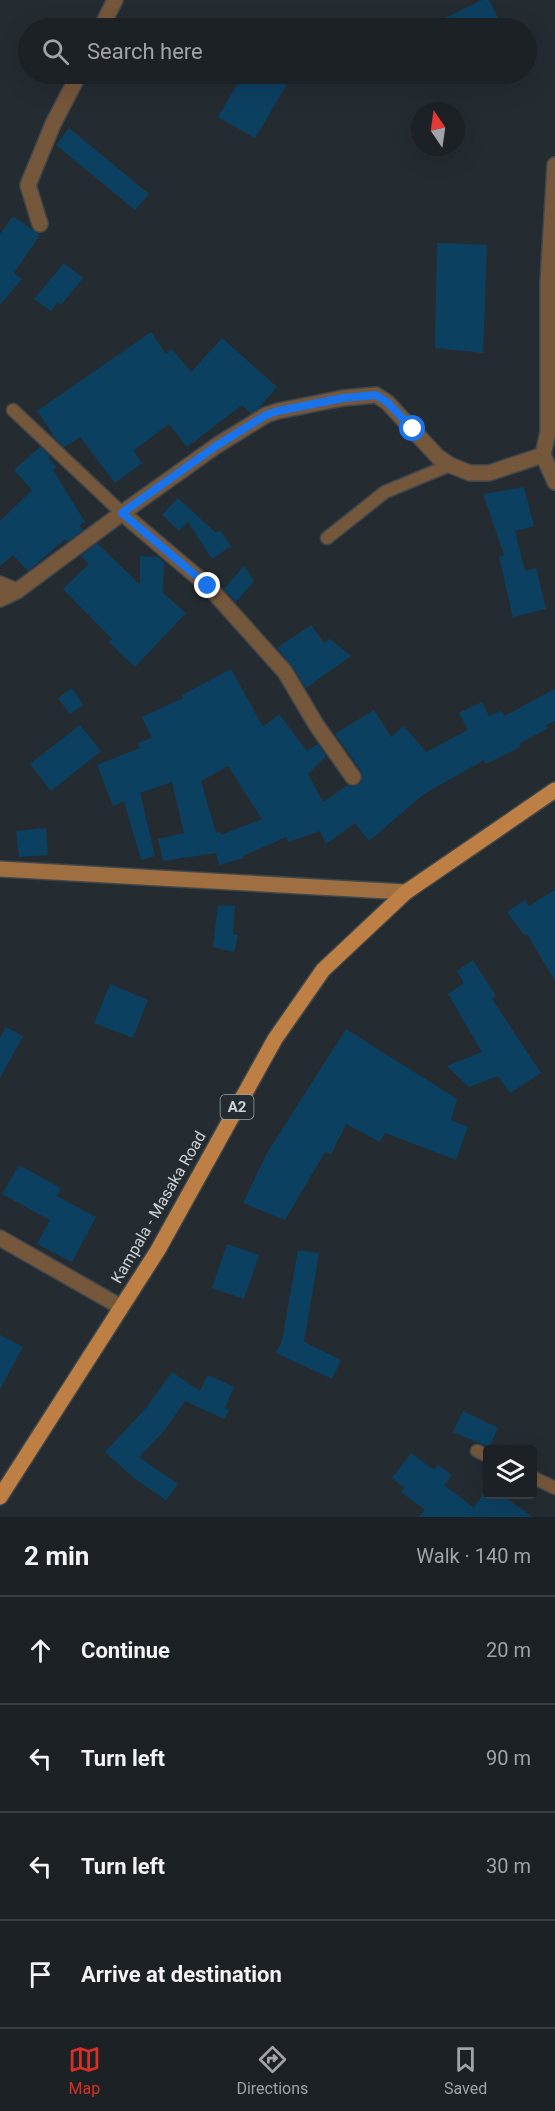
<!DOCTYPE html>
<meta charset="utf-8">
<style>
:root{--surface:#1c2125;--page:#25292d;--text:#f1f3f6;--muted:#a0a3a7;--line:#3a3e42;--accent:#d93025}
body{margin:0;font-family:Roboto,sans-serif;background:var(--page);color:var(--text)}
.controls{position:absolute;right:18px;bottom:18px;display:grid;overflow:hidden;border-radius:6px;box-shadow:0 6px 24px #0002}
.controls button{width:54px;height:54px;display:grid;place-items:center;padding:0;border:0;border-bottom:2px solid var(--line);background:var(--surface);color:var(--text);font:30px sans-serif}
.compass{position:absolute;left:411px;top:102px;width:54px;height:54px;border-radius:50%;background:var(--surface);box-shadow:0 6px 24px #0002;rotate:347deg}
.stop{position:absolute;width:18px;height:18px;margin:-14px;border:4px solid #1a73e8;border-radius:50%;background:#fff}
.stop.end{background:#1a73e8;border-color:#fff;box-shadow:0 2px 6px #0008}
.list{margin:0;padding:0;list-style:none}
h2{display:flex;justify-content:space-between;align-items:center;height:78px;margin:0;padding:0 24px;font-size:26px}
h2 small{font-size:20px;font-weight:400;color:var(--muted)}
.list li{display:grid;grid-template-columns:39px 1fr auto;gap:18px;align-items:center;box-sizing:border-box;height:108px;padding:0 24px;border-top:2px solid var(--line)}
.list b{display:block;font-size:22px;white-space:nowrap}
.list em{font-size:20px;font-style:normal;color:var(--muted)}
.icon{flex:none;width:33px;height:33px;fill:none;stroke:currentColor;stroke-width:2;stroke-linecap:round;stroke-linejoin:round}
.map{position:relative;flex:none;width:555px;height:1517px;overflow:hidden}
.search{position:absolute;background:var(--surface);box-shadow:0 6px 24px #0002;left:18px;right:18px;top:18px;height:66px;display:flex;align-items:center;gap:15px;box-sizing:border-box;padding:0 21px;border-radius:33px;color:var(--muted);font-size:22px}
.sheet{height:510px;background:var(--surface)}
nav{display:flex;justify-content:space-around;align-items:center;box-sizing:border-box;height:84px;border-top:2px solid var(--line);background:var(--surface);font-size:16px;color:var(--muted)}
nav a{display:grid;justify-items:center;gap:3px}
nav .on{color:var(--accent)}
.map>svg:first-child{display:block}
.building{fill:#0c4061;fill-rule:evenodd}
.lines{fill:none;stroke-linecap:round;stroke-linejoin:round}
.lane-casing{stroke:#40474b;stroke-width:15}
.street-casing{stroke:#40474b;stroke-width:18}
.secondary-casing{stroke:#40474b;stroke-width:18}
.primary-casing{stroke:#40474b;stroke-width:18}
.lane{stroke:#75573b;stroke-width:12}
.street{stroke:#75573b;stroke-width:15}
.secondary{stroke:#9f6e41;stroke-width:15}
.primary{stroke:#be7f44;stroke-width:15}
.route{stroke:#1a73e8;stroke-width:8}
.labels{text-anchor:middle;stroke-width:5;stroke-linejoin:round;paint-order:stroke}
.shield{fill:#252c31;stroke:#9ba0a4;stroke-width:1.5}
.shield-label{font-size:15px;font-weight:bold;fill:#cdd2d5}
.street-label{font-size:16px;fill:#cdd2d5;stroke:#252c31}
</style>
<div class="map">
<svg width="555" height="1517" viewBox="0 0 555 1517">
<rect width="100%" height="100%" fill="#252c31"/>
<!-- building -->
<path class="building" d="M 482,0 L 489,0 L 503,28 L 424,28 Z
M 243,74 L 293,74 L 255,138 L 218,117 Z
M 69,128 L 149,194 L 135,210 L 56,145 Z
M 13,216 L 40,235 L 14,273 L 22,279 L 0,305 L 0,234 Z
M 437,243 L 487,245 L 483,353 L 435,348 Z
M 64,263 L 83,278 L 61,305 L 58,302 L 51,311 L 34,299 Z
M 151,332 L 166,354 L 172,349 L 191,372 L 222,338 L 277,387 L 258,409 L 251,413 L 242,405 L 187,447 L 169,424 L 133,451 L 142,463 L 115,483 L 80,437 L 64,447 L 52,435 L 53,434 L 37,411 Z
M 40,447 L 50,457 L 48,458 L 56,467 L 53,470 L 85,522 L 79,525 L 83,530 L 67,542 L 65,539 L 28,571 L 13,555 L 0,566 L 0,521 L 32,490 L 14,470 Z
M 524,487 L 534,526 L 515,531 L 525,571 L 536,568 L 546,609 L 513,617 L 499,557 L 504,555 L 483,494 Z
M 178,498 L 216,533 L 220,530 L 231,546 L 212,559 L 188,522 L 179,531 L 162,515 Z
M 97,543 L 140,585 L 140,556 L 158,557 L 164,562 L 163,593 L 186,613 L 135,667 L 109,642 L 112,639 L 63,589 L 89,564 L 81,556 Z
M 244,566 L 254,581 L 236,602 L 224,589 Z
M 311,625 L 324,643 L 330,639 L 351,656 L 306,688 L 293,667 L 277,648 Z
M 231,669 L 263,727 L 279,714 L 307,751 L 318,744 L 326,756 L 308,774 L 323,802 L 348,785 L 354,787 L 362,782 L 361,771 L 335,734 L 374,710 L 391,737 L 404,726 L 426,752 L 468,730 L 459,713 L 482,702 L 489,716 L 501,711 L 504,716 L 555,689 L 555,721 L 546,725 L 548,728 L 519,744 L 520,747 L 486,764 L 484,760 L 424,794 L 369,841 L 355,823 L 326,844 L 320,831 L 288,842 L 286,837 L 243,856 L 244,858 L 219,865 L 216,853 L 163,861 L 158,839 L 184,833 L 172,782 L 140,793 L 155,856 L 141,860 L 124,801 L 113,806 L 97,765 L 140,748 L 138,743 L 152,738 L 142,717 L 183,698 L 182,695 ZM 228,766 L 262,819 L 221,835 L 220,832 L 216,833 L 201,781 Z
M 72,688 L 83,705 L 70,714 L 58,698 Z
M 80,725 L 101,751 L 51,791 L 30,764 Z
M 46,828 L 48,855 L 19,857 L 16,831 Z
M 555,890 L 555,981 L 527,934 L 525,936 L 507,912 L 525,900 L 529,906 Z
M 218,905 L 235,906 L 233,934 L 238,935 L 234,952 L 213,947 Z
M 473,960 L 496,996 L 492,999 L 541,1073 L 510,1093 L 498,1076 L 469,1087 L 447,1066 L 482,1052 L 448,994 L 464,983 L 457,971 Z
M 110,984 L 148,1000 L 133,1038 L 94,1023 Z
M 6,1027 L 23,1036 L 0,1078 L 0,1038 Z
M 346,1029 L 457,1099 L 451,1120 L 468,1127 L 456,1160 L 385,1133 L 380,1142 L 346,1124 L 331,1154 L 325,1152 L 285,1220 L 243,1203 L 267,1153 Z
M 19,1165 L 61,1188 L 57,1196 L 96,1217 L 72,1262 L 37,1244 L 50,1220 L 2,1194 Z
M 227,1244 L 259,1255 L 244,1299 L 212,1288 Z
M 298,1250 L 319,1253 L 304,1342 L 341,1360 L 332,1379 L 276,1353 L 282,1341 Z
M 0,1335 L 23,1347 L 0,1389 Z
M 172,1372 L 200,1391 L 208,1375 L 234,1387 L 225,1408 L 229,1410 L 224,1419 L 185,1401 L 164,1431 L 139,1457 L 178,1484 L 166,1500 L 134,1478 L 105,1452 L 146,1408 Z
M 463,1411 L 498,1428 L 489,1447 L 453,1432 Z
M 411,1453 L 434,1470 L 438,1465 L 452,1475 L 444,1485 L 474,1508 L 483,1494 L 500,1494 L 533,1517 L 419,1517 L 425,1510 L 401,1492 L 405,1488 L 392,1478 Z"/>
<g class="lines">
<!-- lane casing -->
<g class="lane-casing">
<path id="lane" d="M 13,410 L 122,513
M 327,538 L 385,492 L 450,465
M 477,1451 L 488,1456
M 532,1477 L 555,1488"/>
</g>
<!-- street casing -->
<g class="street-casing">
<path id="street" d="M 101,28 L 115,0
M 555,165 L 548,283 L 548,432 L 543,455 L 555,482
M 40,224 L 28,185 L 53,124 L 79,74
M 122,513 L 208,586 L 285,672 L 317,726 L 353,777
M 0,584 L 17,591
M 0,599 L 17,591 L 122,513 L 216,446 L 266,415 L 278,411 L 343,398 L 376,395 L 387,402 L 438,457 L 450,465 L 470,473 L 489,473 L 543,455
M 0,1238 L 121,1307"/>
</g>
<!-- secondary casing -->
<g class="secondary-casing">
<path id="secondary" d="M 0,869 L 406,892"/>
</g>
<!-- primary casing -->
<g class="primary-casing">
<path id="primary" d="M 0,1497 L 158,1250 L 275,1039 L 323,970 L 406,892 L 555,790"/>
</g>
<!-- lane -->
<use href="#lane" class="lane"/>
<!-- street -->
<use href="#street" class="street"/>
<!-- secondary -->
<use href="#secondary" class="secondary"/>
<!-- primary -->
<use href="#primary" class="primary"/>
</g>
<g class="lines">
<!-- route -->
<path class="route" d="M 208,586 L 122,513 L 216,446 L 266,415 L 278,411 L 343,398 L 376,395 L 387,402 L 413,429"/>
</g>
<g class="labels">
<!-- shield labels -->
<rect class="shield" x="220.5" y="1095" width="33" height="24" rx="4.5"/>
<g class="shield-label">
<text x="237" y="1112">A2</text>
</g>
<!-- street labels -->
<g class="street-label">
<text transform="translate(158 1207) rotate(-60)" y="6">Kampala - Masaka Road</text>
</g>
</g>
</svg>
<div class="controls">
<button><svg class="icon" aria-label="layers" viewBox="0 0 24 24"><path d="M12 4l9 5-9 5-9-5zM3 14l9 5 9-5"/></svg></button>
</div>
<svg class="compass" viewBox="-18 -18 36 36"><path d="M0-13l5 13h-10z" fill="#e53935"/><path d="M0 13l5-13h-10z" fill="#a0a3a7"/></svg>
<div class="stop" style="left:413px;top:429px"></div>
<div class="stop end" style="left:208px;top:586px"></div>
<div class="search"><svg class="icon" aria-label="search" viewBox="0 0 24 24"><circle cx="10" cy="10" r="6"/><path d="M15 15l6 6"/></svg>Search here</div>
</div>
<section class="sheet">
<h2>2 min<small>Walk · 140 m</small></h2>
<ul class="list">
<li><svg class="icon" aria-label="ahead" viewBox="0 0 24 24"><path d="M12 20V5M6 11l6-6 6 6"/></svg><div><b>Continue</b></div><em>20 m</em></li>
<li><svg class="icon" aria-label="left" viewBox="0 0 24 24"><path d="M17 20v-9H6M10 6l-5 5 5 5"/></svg><div><b>Turn left</b></div><em>90 m</em></li>
<li><svg class="icon" aria-label="left" viewBox="0 0 24 24"><path d="M17 20v-9H6M10 6l-5 5 5 5"/></svg><div><b>Turn left</b></div><em>30 m</em></li>
<li><svg class="icon" aria-label="arrive" viewBox="0 0 24 24"><path d="M6 21V4h12l-3 4 3 4H6"/></svg><div><b>Arrive at destination</b></div></li>
</ul>
</section>
<nav>
<a class="on"><svg class="icon" aria-label="map" viewBox="0 0 24 24"><path d="M3 6l6-2 6 2 6-2v14l-6 2-6-2-6 2zM9 4v14M15 6v14"/></svg>Map</a>
<a><svg class="icon" aria-label="directions" viewBox="0 0 24 24"><path d="M12 3l9 9-9 9-9-9zM9 14v-3h6M13 9l2 2-2 2"/></svg>Directions</a>
<a><svg class="icon" aria-label="saved" viewBox="0 0 24 24"><path d="M7 4h10v16l-5-4-5 4z"/></svg>Saved</a>
</nav>
